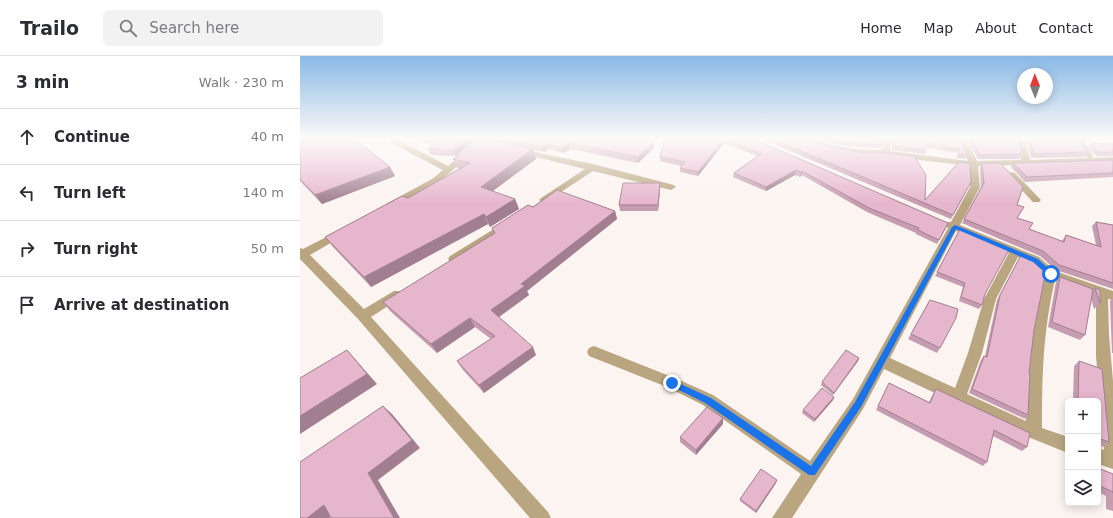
<!DOCTYPE html>
<meta charset="utf-8">
<style>
:root{--surface:#fff;--page:#f2f2f3;--text:#2b2b33;--muted:#7c7c81;--line:#e1e1e2}
body{margin:0;font-family:"DejaVu Sans",sans-serif;background:var(--page);color:var(--text)}
.controls{position:absolute;right:12px;bottom:12px;display:grid;overflow:hidden;border-radius:6px;box-shadow:0 2px 10px #0003}
.controls button{width:36px;height:36px;display:grid;place-items:center;padding:0;border:0;border-bottom:1px solid var(--line);background:var(--surface);color:var(--text);font:20px sans-serif}
.compass{position:absolute;left:717px;top:12px;width:36px;height:36px;border-radius:50%;background:var(--surface);box-shadow:0 2px 10px #0003;rotate:359deg}
.stop{position:absolute;width:12px;height:12px;margin:-9px;border:3px solid #1a73e8;border-radius:50%;background:#fff}
.stop.end{background:#1a73e8;border-color:#fff;box-shadow:0 1px 4px #0008}
.list{margin:0;padding:0;list-style:none}
h2{display:flex;justify-content:space-between;align-items:center;height:52px;margin:0;padding:0 16px;font-size:17px}
h2 small{font-size:13px;font-weight:400;color:var(--muted)}
.list li{display:grid;grid-template-columns:26px 1fr auto;gap:12px;align-items:center;box-sizing:border-box;height:56px;padding:0 16px;border-top:1px solid var(--line)}
.list b{display:block;font-size:15px;white-space:nowrap}
.list em{font-size:13px;font-style:normal;color:var(--muted)}
.icon{flex:none;width:22px;height:22px;fill:none;stroke:currentColor;stroke-width:2;stroke-linecap:round;stroke-linejoin:round}
.map{position:relative;flex:none;width:813px;height:462px;overflow:hidden}
header{display:flex;align-items:center;gap:24px;box-sizing:border-box;height:56px;padding:0 20px;background:var(--surface);border-bottom:1px solid var(--line)}
header strong{font-size:19px}
nav{display:flex;gap:22px;margin-inline-start:auto;font-size:14px}
.search{width:280px;height:36px;background:var(--page);display:flex;align-items:center;gap:10px;box-sizing:border-box;padding:0 14px;border-radius:6px;color:var(--muted);font-size:15px}
main{display:flex}
aside{flex:1;background:var(--surface)}
.map>svg:first-child{display:block}
.lines{fill:none;stroke-linecap:round;stroke-linejoin:round}
.minor{fill:#b9a681;fill-rule:evenodd}
.wall{fill:#c69db0}
.shaded-wall{fill:#a17f90}
.building{fill:#e6b6cd;stroke:#a17f90}
.route{fill:#1a73e8}
</style>
<header>
<strong>Trailo</strong>
<div class="search"><svg class="icon" aria-label="search" viewBox="0 0 24 24"><circle cx="10" cy="10" r="6"/><path d="M15 15l6 6"/></svg>Search here</div>
<nav><a>Home</a><a>Map</a><a>About</a><a>Contact</a></nav>
</header>
<main>
<aside>
<h2>3 min<small>Walk · 230 m</small></h2>
<ul class="list">
<li><svg class="icon" aria-label="ahead" viewBox="0 0 24 24"><path d="M12 20V5M6 11l6-6 6 6"/></svg><div><b>Continue</b></div><em>40 m</em></li>
<li><svg class="icon" aria-label="left" viewBox="0 0 24 24"><path d="M17 20v-9H6M10 6l-5 5 5 5"/></svg><div><b>Turn left</b></div><em>140 m</em></li>
<li><svg class="icon" aria-label="right" viewBox="0 0 24 24"><path d="M7 20v-9h11M14 6l5 5-5 5"/></svg><div><b>Turn right</b></div><em>50 m</em></li>
<li><svg class="icon" aria-label="arrive" viewBox="0 0 24 24"><path d="M6 21V4h12l-3 4 3 4H6"/></svg><div><b>Arrive at destination</b></div></li>
</ul>
</aside>
<div class="map">
<svg width="813" height="462" viewBox="0 0 813 462">
<rect width="100%" height="100%" fill="#fbf4f1"/>
<g class="lines">
<!-- minor -->
<path class="minor" d="M 499,82 C 512,82 521,86 533,89 C 549,93 565,94 582,94 L 584,82 L 592,82 L 590,95 L 668,105 L 658,82 L 666,82 L 677,105 L 721,104 L 717,82 L 725,82 L 730,104 L 787,102 L 778,90 L 775,82 L 783,82 L 793,100 L 791,102 L 813,101 L 813,107 L 678,110 L 680,131 L 660,169 L 739,201 L 755,215 L 813,235 L 813,244 L 808,243 L 809,279 L 813,325 L 813,413 L 798,408 L 798,392 L 804,394 L 796,300 L 796,239 L 755,224 C 743,275 742,320 742,372 L 768,381 L 768,397 L 728,381 L 584,313 L 563,353 L 492,462 L 472,462 L 501,418 L 403,349 L 367,331 L 289,300 L 287,296 L 289,292 L 294,290 L 377,323 L 413,339 L 510,405 L 553,343 L 648,172 L 643,168 L 644,166 L 651,166 L 670,131 L 670,110 L 586,100 L 564,100 L 528,93 ZM 656,175 L 709,197 L 684,243 L 668,297 L 655,332 L 590,302 ZM 718,201 L 731,207 L 745,219 C 731,270 728,312 726,365 L 667,338 L 682,297 L 696,243 Z
M 91,83 L 97,83 L 148,110 L 164,96 L 167,95 L 171,98 L 138,127 L 91,152 L 88,151 L 86,149 L 88,147 L 132,123 L 143,114 L 91,87 Z
M 215,92 L 293,108 L 374,129 L 376,131 L 371,134 L 293,115 L 244,147 L 239,144 L 241,142 L 285,113 L 215,96 Z
M 712,116 L 715,117 L 739,142 L 741,144 L 739,146 L 733,146 L 709,121 L 709,117 Z
M 207,165 L 211,166 L 212,168 L 211,170 L 158,206 L 150,206 L 148,203 L 150,200 Z
M 42,173 L 47,176 L 46,178 L 10,199 L 64,253 L 94,235 L 102,235 L 104,238 L 102,241 L 71,261 L 248,456 L 251,462 L 230,462 L 58,263 L 0,203 L 0,192 L 3,193 Z"/>
</g>
<!-- wall -->
<path class="wall" d="M 0,82 L 90,111 L 95,120 L 22,148 L 0,125 Z
M 119,82 L 177,82 L 156,100 L 131,99 L 128,93 L 134,87 L 121,86 Z
M 188,82 L 334,82 L 354,92 L 338,107 L 271,93 L 264,97 L 248,93 L 244,96 L 233,94 L 236,103 L 192,135 L 215,143 L 219,153 L 190,171 L 188,168 L 71,231 L 33,191 L 25,181 L 108,142 L 160,113 L 157,112 L 153,103 L 167,94 L 166,92 Z
M 365,82 L 451,82 L 646,172 L 637,188 L 616,178 L 616,177 L 567,156 L 502,119 L 500,121 L 495,119 L 466,135 L 433,121 L 434,117 L 457,100 L 424,87 L 398,120 L 380,116 L 380,112 L 382,110 L 360,105 L 360,101 Z
M 459,82 L 509,82 L 625,144 L 671,126 L 651,163 Z
M 510,82 L 583,82 L 581,92 L 545,90 Z
M 593,82 L 660,82 L 667,99 L 666,103 L 656,102 L 659,97 L 627,92 L 626,94 L 625,98 L 592,94 Z
M 666,82 L 719,82 L 722,98 L 719,103 L 678,103 Z
M 726,82 L 778,82 L 780,86 L 787,96 L 784,101 L 731,102 Z
M 791,87 L 813,88 L 813,100 L 796,100 L 788,91 Z
M 813,104 L 813,121 L 725,126 L 711,111 L 713,107 Z
M 682,107 L 717,149 L 717,162 L 729,173 L 762,185 L 766,179 L 796,189 L 792,170 L 796,166 L 813,169 L 813,233 L 756,214 L 740,200 L 662,167 L 681,131 L 680,112 Z
M 360,127 L 360,133 L 358,155 L 320,155 L 319,149 Z
M 233,151 L 315,155 L 317,163 L 227,235 L 229,239 L 199,261 L 236,299 L 184,337 L 163,314 L 157,305 L 191,283 L 175,271 L 137,297 L 90,255 L 83,246 L 194,178 L 192,172 Z
M 660,173 L 685,238 L 682,249 L 679,253 L 659,245 L 663,231 L 635,220 Z
M 721,199 L 734,274 L 729,317 L 728,359 L 725,363 L 669,337 L 681,304 L 684,300 L 685,300 L 697,244 Z
M 760,221 L 793,235 L 795,232 L 800,247 L 794,253 L 791,243 L 785,279 L 780,284 L 748,271 L 756,226 Z
M 813,241 L 813,297 L 812,297 L 810,245 Z
M 630,244 L 640,292 L 637,297 L 608,283 Z
M 559,302 L 558,305 L 533,339 L 521,329 L 522,326 Z
M 779,305 L 802,313 L 809,386 L 802,391 L 798,389 L 798,345 L 773,345 L 774,310 Z
M 589,327 L 629,346 L 633,338 L 636,333 L 727,391 L 722,395 L 693,380 L 687,406 L 683,410 L 576,354 Z
M 534,341 L 533,344 L 514,366 L 502,357 L 503,354 Z
M 423,368 L 396,399 L 380,386 L 380,381 Z
M 768,397 L 768,423 L 766,422 L 767,398 Z
M 798,412 L 813,418 L 813,455 L 806,453 L 806,440 L 798,436 Z
M 476,427 L 456,457 L 440,445 L 440,443 Z"/>
<!-- shaded-wall -->
<path class="shaded-wall" d="M 168,82 L 177,82 L 156,100 L 153,95 Z
M 424,83 L 424,87 L 398,120 L 398,116 Z
M 354,86 L 354,92 L 338,107 L 338,101 Z
M 269,87 L 271,93 L 264,97 L 263,92 Z
M 247,88 L 248,93 L 244,96 L 242,91 Z
M 233,93 L 236,103 L 185,141 L 181,131 Z
M 90,111 L 95,120 L 22,148 L 15,139 Z
M 496,114 L 495,119 L 466,135 L 466,131 Z
M 502,115 L 502,119 L 500,121 L 501,116 Z
M 360,127 L 360,133 L 358,155 L 358,149 Z
M 215,143 L 219,153 L 190,171 L 186,161 Z
M 315,155 L 317,163 L 227,235 L 229,239 L 196,263 L 191,254 L 221,228 Z
M 184,158 L 188,168 L 71,231 L 64,221 Z
M 170,262 L 175,271 L 137,297 L 131,288 Z
M 233,291 L 236,299 L 184,337 L 179,329 Z
M 47,294 L 77,328 L 0,378 L 0,360 Z
M 559,302 L 558,305 L 533,339 L 534,337 Z
M 534,341 L 533,344 L 514,366 L 515,363 Z
M 83,350 L 92,358 L 120,392 L 78,424 L 100,462 L 94,462 L 68,417 Z
M 423,362 L 423,368 L 396,399 L 396,394 Z
M 477,424 L 476,427 L 456,457 L 456,455 Z
M 24,449 L 37,456 L 29,462 L 7,462 Z"/>
<!-- building -->
<path class="building" d="M 0,82 L 53,82 L 90,111 L 15,139 L 0,123 Z
M 139,82 L 168,82 L 153,95 L 128,93 Z
M 178,82 L 187,82 L 233,93 L 181,131 L 215,143 L 186,161 L 184,158 L 64,221 L 25,181 L 102,140 L 108,142 L 170,107 L 153,103 L 169,92 L 166,92 Z
M 207,82 L 334,82 L 354,86 L 338,101 L 269,87 L 263,92 L 247,88 L 242,91 Z
M 365,82 L 451,82 L 648,167 L 639,184 L 618,174 L 619,172 L 569,152 L 502,115 L 501,116 L 496,114 L 466,131 L 434,117 L 461,98 L 424,83 L 398,116 L 380,112 L 385,106 L 360,101 Z
M 470,82 L 509,82 L 529,90 L 565,97 L 587,97 L 614,100 L 626,119 L 625,144 L 659,106 L 670,107 L 671,126 L 653,159 Z
M 528,82 L 583,82 L 582,89 L 546,86 Z
M 594,82 L 660,82 L 667,99 L 658,98 L 660,93 L 627,87 L 626,94 L 593,90 Z
M 671,82 L 719,82 L 722,98 L 680,99 Z
M 730,82 L 778,82 L 780,86 L 787,96 L 734,98 Z
M 791,87 L 813,88 L 813,96 L 798,96 Z
M 813,104 L 813,117 L 727,121 L 713,107 Z
M 682,107 L 700,107 L 723,131 L 717,149 L 724,151 L 717,162 L 733,167 L 729,173 L 764,186 L 766,179 L 801,191 L 796,166 L 813,169 L 813,227 L 759,209 L 743,195 L 664,163 L 684,127 Z
M 323,127 L 360,127 L 358,149 L 319,149 Z
M 257,134 L 315,155 L 221,228 L 225,230 L 191,254 L 233,291 L 179,329 L 157,305 L 195,280 L 170,262 L 131,288 L 83,246 L 195,177 L 192,172 L 228,149 L 233,151 Z
M 660,173 L 709,194 L 685,238 L 682,249 L 661,241 L 665,227 L 637,216 Z
M 721,199 L 733,204 L 746,215 L 734,274 L 729,317 L 730,318 L 728,359 L 672,333 L 684,300 L 687,301 L 700,239 Z
M 760,221 L 793,233 L 785,279 L 752,266 Z
M 795,232 L 800,234 L 800,247 Z
M 630,244 L 658,253 L 656,262 L 640,292 L 611,278 Z
M 47,294 L 67,318 L 0,360 L 0,322 Z
M 546,294 L 559,302 L 534,337 L 522,326 Z
M 779,305 L 802,313 L 809,386 L 798,382 L 798,345 L 778,345 Z
M 589,327 L 630,347 L 636,333 L 730,377 L 727,391 L 694,374 L 687,406 L 578,350 Z
M 522,332 L 534,341 L 515,363 L 503,354 Z
M 83,350 L 112,384 L 68,417 L 94,462 L 31,462 L 24,449 L 7,462 L 0,462 L 0,406 Z
M 407,351 L 423,362 L 396,394 L 380,381 Z
M 798,412 L 813,418 L 813,437 L 813,436 L 798,429 Z
M 461,413 L 477,424 L 456,455 L 440,443 Z"/>
<!-- sky -->
<linearGradient id="sky" x2="0" y2="1"><stop stop-color="#89b9e6"/><stop offset="0.56" stop-color="#fdfaf9"/><stop offset="1" stop-color="#fdfaf9" stop-opacity="0"/></linearGradient>
<rect width="813" height="147" fill="url(#sky)"/>
<!-- route -->
<path class="route" d="M 655,169 L 738,203 L 754,218 L 749,220 L 733,206 L 656,173 L 561,351 L 515,419 L 509,419 L 405,347 L 369,329 L 368,327 L 372,324 L 411,342 L 511,410 L 555,346 L 652,171 Z"/>
</svg>
<div class="controls">
<button>+</button>
<button>−</button>
<button><svg class="icon" aria-label="layers" viewBox="0 0 24 24"><path d="M12 4l9 5-9 5-9-5zM3 14l9 5 9-5"/></svg></button>
</div>
<svg class="compass" viewBox="-18 -18 36 36"><path d="M0-13l5 13h-10z" fill="#e53935"/><path d="M0 13l5-13h-10z" fill="#7c7c81"/></svg>
<div class="stop" style="left:751px;top:218px"></div>
<div class="stop end" style="left:372px;top:327px"></div>
</div>
</main>
